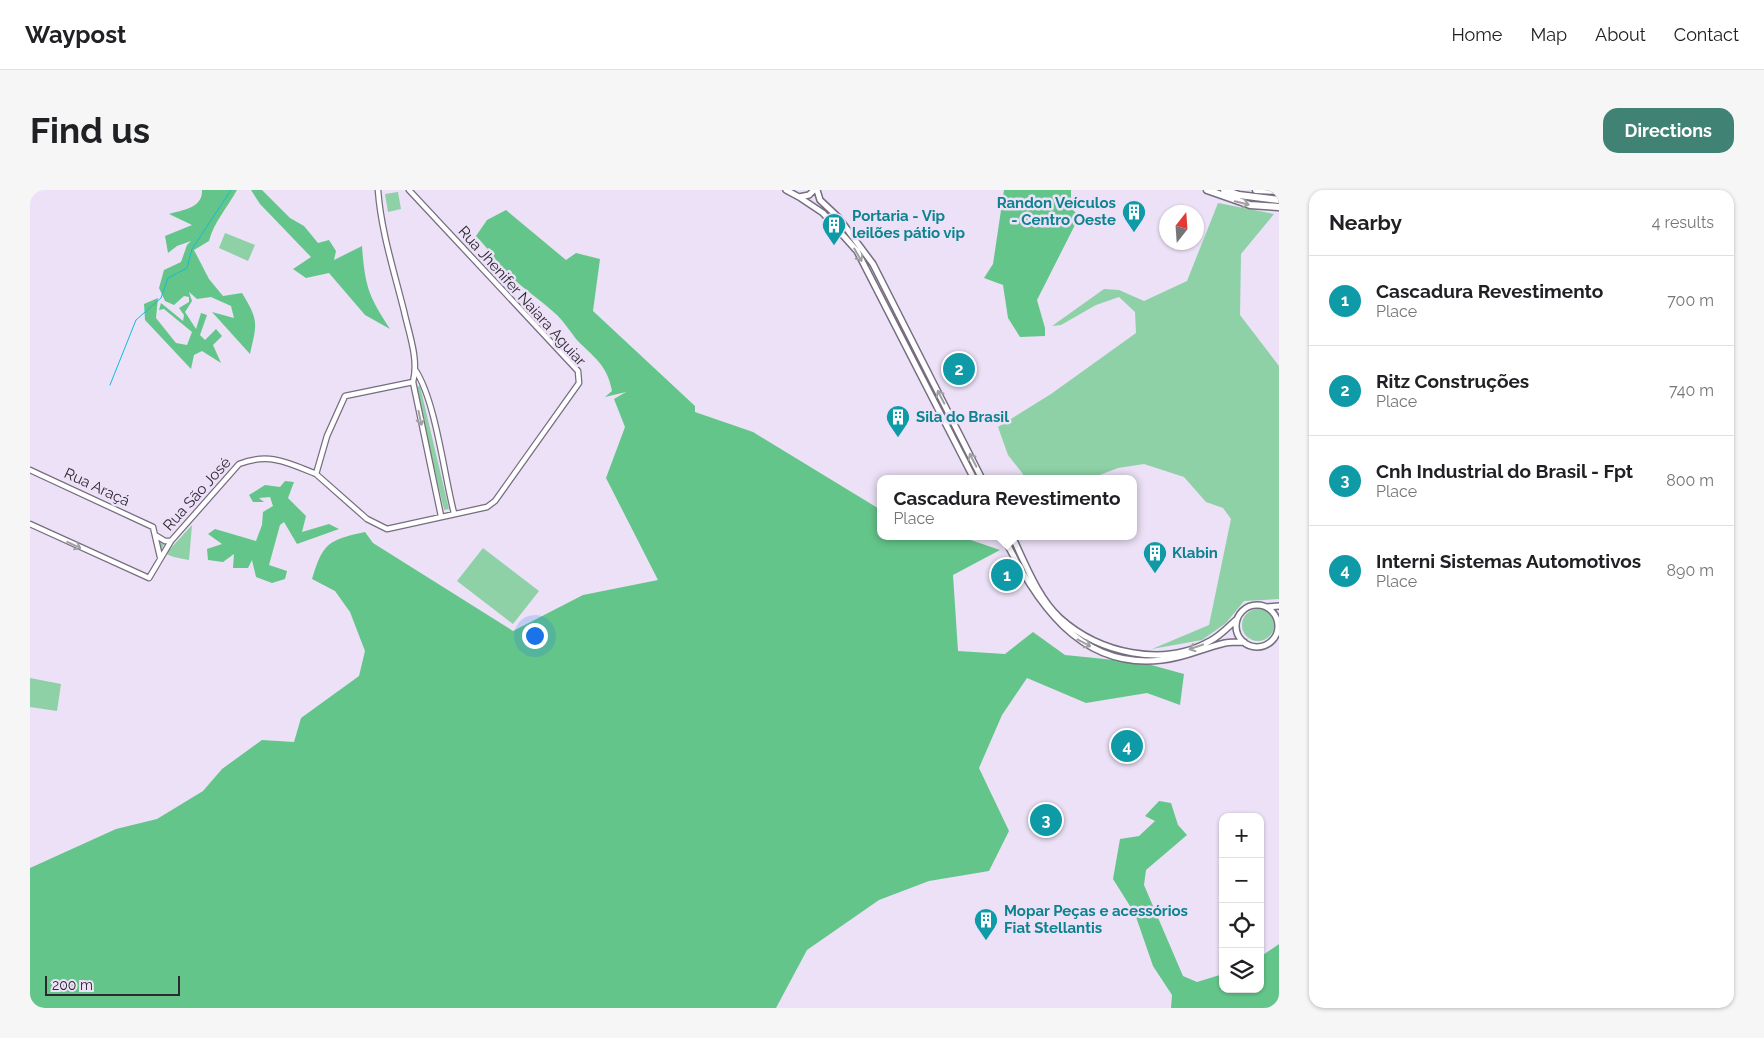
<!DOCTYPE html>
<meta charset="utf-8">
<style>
:root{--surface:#fff;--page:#f6f6f6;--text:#202124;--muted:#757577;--line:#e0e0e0;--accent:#408273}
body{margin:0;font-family:Raleway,sans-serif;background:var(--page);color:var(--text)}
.controls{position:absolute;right:15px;bottom:15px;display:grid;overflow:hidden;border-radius:10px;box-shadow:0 1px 4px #0004}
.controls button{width:45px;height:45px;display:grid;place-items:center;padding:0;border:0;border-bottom:1px solid var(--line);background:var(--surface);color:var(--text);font:25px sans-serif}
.compass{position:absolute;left:1129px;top:15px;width:45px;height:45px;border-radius:50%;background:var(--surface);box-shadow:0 1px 4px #0004;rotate:17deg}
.scale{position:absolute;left:15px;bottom:12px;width:135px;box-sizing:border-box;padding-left:5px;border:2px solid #2d2931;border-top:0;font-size:14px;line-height:18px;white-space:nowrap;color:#2d2931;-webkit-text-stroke:4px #ece1f7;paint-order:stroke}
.you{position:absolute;left:504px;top:445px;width:18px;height:18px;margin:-12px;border:4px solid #fff;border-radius:50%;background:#1a73e8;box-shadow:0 0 0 8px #1a73e833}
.badge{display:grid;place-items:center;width:32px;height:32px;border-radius:50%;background:var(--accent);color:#fff;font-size:16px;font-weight:700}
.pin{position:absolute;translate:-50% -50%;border:2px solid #fff;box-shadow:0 1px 5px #0006}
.popup{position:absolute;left:847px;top:285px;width:260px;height:65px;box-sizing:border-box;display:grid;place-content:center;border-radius:10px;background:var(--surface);filter:drop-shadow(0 1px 4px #0005);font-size:16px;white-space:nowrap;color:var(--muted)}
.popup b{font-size:19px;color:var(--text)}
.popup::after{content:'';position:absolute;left:50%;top:100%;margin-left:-10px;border:10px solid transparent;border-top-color:var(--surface)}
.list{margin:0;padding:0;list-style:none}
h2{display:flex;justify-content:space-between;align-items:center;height:65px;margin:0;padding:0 20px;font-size:21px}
h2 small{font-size:16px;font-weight:400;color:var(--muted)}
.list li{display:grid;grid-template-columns:32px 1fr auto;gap:15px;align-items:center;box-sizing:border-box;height:90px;padding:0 20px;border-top:1px solid var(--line)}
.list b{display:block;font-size:19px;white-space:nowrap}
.list p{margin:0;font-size:16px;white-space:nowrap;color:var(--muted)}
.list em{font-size:16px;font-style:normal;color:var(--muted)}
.icon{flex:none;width:28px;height:28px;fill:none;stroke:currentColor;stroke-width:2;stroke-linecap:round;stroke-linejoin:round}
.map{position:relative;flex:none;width:1249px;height:818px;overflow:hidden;border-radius:15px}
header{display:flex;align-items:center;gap:30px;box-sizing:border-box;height:70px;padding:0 25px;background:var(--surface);border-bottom:1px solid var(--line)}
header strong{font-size:24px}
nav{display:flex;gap:28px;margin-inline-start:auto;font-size:18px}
.intro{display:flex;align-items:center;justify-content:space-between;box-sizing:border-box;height:120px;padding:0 30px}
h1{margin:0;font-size:35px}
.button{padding:12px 22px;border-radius:15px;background:var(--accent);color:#fff;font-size:18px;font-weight:700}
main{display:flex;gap:30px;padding:0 30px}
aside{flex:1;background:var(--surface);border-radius:15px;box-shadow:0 1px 4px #0004}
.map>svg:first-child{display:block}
.green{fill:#8ed1a6}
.forest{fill:#64c58a}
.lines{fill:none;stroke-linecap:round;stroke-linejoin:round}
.stream{stroke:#12bcd9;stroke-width:1}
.tertiary-casing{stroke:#776d80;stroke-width:7}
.secondary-casing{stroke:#776d80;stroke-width:8}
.motorway-casing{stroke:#776d80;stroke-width:9}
.tertiary{stroke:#fff;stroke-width:4.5}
.secondary{stroke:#fff;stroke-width:5}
.motorway{stroke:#fff;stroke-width:6}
.oneway{stroke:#a09fa2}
.labels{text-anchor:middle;stroke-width:5;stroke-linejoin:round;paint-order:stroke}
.culture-label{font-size:15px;font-weight:bold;fill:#0d838f;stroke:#ece1f7;text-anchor:start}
.street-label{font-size:15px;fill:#2d2931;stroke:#ece1f7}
</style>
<header>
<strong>Waypost</strong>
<nav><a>Home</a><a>Map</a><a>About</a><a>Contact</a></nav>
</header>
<div class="intro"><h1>Find us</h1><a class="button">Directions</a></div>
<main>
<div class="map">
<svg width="1249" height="818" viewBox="0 0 1249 818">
<rect width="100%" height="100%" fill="#ece1f7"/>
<!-- green -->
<path class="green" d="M 368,2 L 371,19 L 358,22 L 355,4 Z
M 1188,13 L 1244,24 L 1211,64 L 1210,125 L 1249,176 L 1249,409 L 1214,411 L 1196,433 L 1172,450 L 1122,459 L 1179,435 L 1201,329 L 1193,318 L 1176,312 L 1154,287 L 1114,274 L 1088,278 L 1059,289 L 992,289 L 993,284 L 978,265 L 968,237 L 1021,204 L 1106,143 L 1105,122 L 1089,107 L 1066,115 L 1031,135 L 1022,136 L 1074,99 L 1089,100 L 1114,111 L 1157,91 Z
M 195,43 L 225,55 L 218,71 L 189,58 Z
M 390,196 L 419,319 L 414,320 L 385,197 Z
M 162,335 L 159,370 C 145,367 132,367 129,352 L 134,354 L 132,359 L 140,359 Z
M 453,358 L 509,401 L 483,434 L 427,391 Z
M1212 435a16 16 0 1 1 32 0a16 16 0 1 1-32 0Z
M 0,488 L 31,494 L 27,521 L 0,517 Z"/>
<!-- forest -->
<path class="forest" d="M 172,0 L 207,0 C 197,18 184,32 179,51 L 164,60 L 179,89 L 193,106 L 212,103 C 229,131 227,133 220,164 L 182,122 L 204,128 L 201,116 L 181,107 L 167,109 L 159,102 L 162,111 L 155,122 L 166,139 L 171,123 L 177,125 L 170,145 L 175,150 L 186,139 L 192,146 L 183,155 L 191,173 L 172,161 L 164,165 L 161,179 L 115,130 L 114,114 L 128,108 L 126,128 L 146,153 L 157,155 L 162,142 L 134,119 L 129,120 L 131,113 L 153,131 L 154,125 L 149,118 L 159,112 L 159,107 L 154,106 L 144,115 L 135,111 L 129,98 L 134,80 L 151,72 L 157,55 L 161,51 L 147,56 L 138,63 L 135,46 L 162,35 L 139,24 C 153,20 173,18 172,0 Z
M 221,0 L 232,0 L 260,28 L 274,36 L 288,53 L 299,50 L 306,61 L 304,70 L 332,56 C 335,96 338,105 360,139 L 335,125 L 299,83 L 276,88 L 263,79 L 281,67 L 230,14 Z
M 974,0 L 1041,0 L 1041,17 L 1049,27 L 1007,110 L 1015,138 L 1015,146 L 990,147 L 978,128 L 973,95 L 954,88 L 963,74 Z
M 476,20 L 536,70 L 546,63 L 570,69 L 563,121 L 665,216 L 665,222 L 723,242 L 851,320 L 851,346 L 929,346 L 970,360 L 923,385 L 928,461 L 975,464 L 1003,442 L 1035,465 L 1114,473 L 1154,484 L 1150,515 L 1117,503 L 1056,513 L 997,488 L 972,525 L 949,578 L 979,641 L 959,681 L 899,691 L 849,710 L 777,760 L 746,818 L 0,818 L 0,678 L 86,639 L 127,629 L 173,601 L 192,579 L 232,550 L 264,552 L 271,528 L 329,486 L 335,461 L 320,422 L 305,401 L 282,389 C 293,353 298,350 335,342 L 343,353 L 483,441 L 553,405 L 628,390 L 576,288 L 595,237 L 584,209 L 596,202 L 575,207 L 582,201 C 577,174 564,168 546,149 C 540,141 534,132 527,125 C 512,111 495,100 480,86 C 467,73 459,59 446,46 L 457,30 Z
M 255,291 L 264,292 L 258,308 L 276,326 L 272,342 L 299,334 L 309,339 L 267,354 L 254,332 L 250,335 L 239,375 L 257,381 L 255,389 L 242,393 L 226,387 L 222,370 L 218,378 L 203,378 L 204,364 L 193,372 L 178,370 L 177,359 L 192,354 L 178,344 L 185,339 L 226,351 L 232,335 L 233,322 L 243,316 L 240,307 L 229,308 L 234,312 L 223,312 L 219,305 L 235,295 L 250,297 Z
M 1129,611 L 1141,613 L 1148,635 L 1157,645 L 1116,680 L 1114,695 L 1153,786 L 1167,792 L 1193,784 L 1193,799 L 1230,799 L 1230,767 L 1249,754 L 1249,815 L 1247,818 L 1141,818 L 1142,805 L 1123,776 L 1105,724 L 1083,689 L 1090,649 L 1109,646 L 1125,631 L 1115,626 Z"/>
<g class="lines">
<!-- stream -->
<path class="stream" d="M 80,195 L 106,130 L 131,108 L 138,88 L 157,78 L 162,59 L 201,0"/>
<!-- tertiary casing -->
<g class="tertiary-casing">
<path id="tertiary" d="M 348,0 C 351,41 364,81 374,121 C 379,144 389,169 383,192 L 411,326
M 379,0 L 548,181 L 549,193 L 465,311 L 457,317 L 357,339 L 337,329 L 286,284 L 297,246 L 315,206 L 383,192
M 386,181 C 406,213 414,285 424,323
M 0,280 L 123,337 L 130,367
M 0,334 L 119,388 L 141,351 L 209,274 C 239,262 259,273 286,284
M 125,345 L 135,351 L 141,351"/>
</g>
<!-- secondary casing -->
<g class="secondary-casing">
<path id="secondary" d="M 756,0 L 769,7 L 779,5 L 784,0
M 787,0 L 790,10 L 808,27 L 843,74 L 952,289
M 769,7 L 793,23 L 827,61 L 944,289
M 973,346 C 1006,411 1048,480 1132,470 C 1155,468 1173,458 1195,453 C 1201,452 1208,452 1214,452
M 982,346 C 995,373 1008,408 1030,428 C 1069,463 1133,478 1180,451 C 1190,446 1198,437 1206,430
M1206 436a21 21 0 1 1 42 0a21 21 0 1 1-42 0Z
M 1237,417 L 1249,416"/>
</g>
<!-- motorway casing -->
<g class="motorway-casing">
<path id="motorway" d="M 1177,0 L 1220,15 L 1249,17
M 1194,0 L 1209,5 L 1249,10
M 1226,0 L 1249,1"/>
</g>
<!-- tertiary -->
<use href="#tertiary" class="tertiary"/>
<!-- secondary -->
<use href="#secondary" class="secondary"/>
<!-- motorway -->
<use href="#motorway" class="motorway"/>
</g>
<!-- one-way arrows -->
<defs><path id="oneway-shaft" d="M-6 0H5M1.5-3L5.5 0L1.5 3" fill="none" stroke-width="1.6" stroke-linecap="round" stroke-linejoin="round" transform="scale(1.25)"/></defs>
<g class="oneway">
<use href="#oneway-shaft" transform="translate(1212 13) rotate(14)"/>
<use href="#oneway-shaft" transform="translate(828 65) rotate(60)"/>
<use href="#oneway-shaft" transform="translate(911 207) rotate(-117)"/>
<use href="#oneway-shaft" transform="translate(390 228) rotate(78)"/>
<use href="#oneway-shaft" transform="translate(943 270) rotate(-117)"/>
<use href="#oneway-shaft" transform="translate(44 355) rotate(25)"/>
<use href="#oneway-shaft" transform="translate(1054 453) rotate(28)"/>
<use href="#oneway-shaft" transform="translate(1166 457) rotate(161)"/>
</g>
<!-- icons -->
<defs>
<g id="building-pin" transform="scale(1.25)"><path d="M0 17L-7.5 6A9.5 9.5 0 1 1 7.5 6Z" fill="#0f9aa8" stroke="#ece1f7"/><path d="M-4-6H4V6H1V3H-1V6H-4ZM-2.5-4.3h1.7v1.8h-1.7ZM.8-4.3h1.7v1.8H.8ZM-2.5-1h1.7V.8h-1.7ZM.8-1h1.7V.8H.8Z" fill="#fff"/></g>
</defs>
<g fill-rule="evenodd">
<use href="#building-pin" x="1104" y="22"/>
<use href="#building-pin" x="804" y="35"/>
<use href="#building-pin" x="868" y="227"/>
<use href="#building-pin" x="1125" y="363"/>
<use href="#building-pin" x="956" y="730"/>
</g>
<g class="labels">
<!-- culture labels -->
<g class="culture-label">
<text x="1086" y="18" text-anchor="end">Randon Veículos<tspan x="1086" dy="17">- Centro Oeste</tspan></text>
<text x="822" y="31">Portaria - Vip<tspan x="822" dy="17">leilões pátio vip</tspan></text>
<text x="886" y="232">Sila do Brasil</text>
<text x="1142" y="368">Klabin</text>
<text x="974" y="726">Mopar Peças e acessórios<tspan x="974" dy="17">Fiat Stellantis</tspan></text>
</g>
<!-- street labels -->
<g class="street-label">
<text transform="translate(492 106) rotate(48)" y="5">Rua Jhenifer Naiara Aguiar</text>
<text transform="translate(67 297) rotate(25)" y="5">Rua Araçá</text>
<text transform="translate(167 304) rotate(-48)" y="5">Rua São José</text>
</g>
</g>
</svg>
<div class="controls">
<button>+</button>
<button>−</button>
<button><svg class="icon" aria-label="locate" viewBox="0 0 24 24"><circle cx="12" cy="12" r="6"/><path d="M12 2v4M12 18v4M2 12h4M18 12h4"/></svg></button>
<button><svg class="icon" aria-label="layers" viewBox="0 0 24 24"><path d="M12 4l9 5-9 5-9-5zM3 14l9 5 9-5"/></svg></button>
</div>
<svg class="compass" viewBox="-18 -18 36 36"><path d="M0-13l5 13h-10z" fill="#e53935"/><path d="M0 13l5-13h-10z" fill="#757577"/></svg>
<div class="scale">200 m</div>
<div class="you"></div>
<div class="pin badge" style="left:977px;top:385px;background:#0f9aa8">1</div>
<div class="popup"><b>Cascadura Revestimento</b>Place</div>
<div class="pin badge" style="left:929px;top:179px;background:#0f9aa8">2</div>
<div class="pin badge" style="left:1016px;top:630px;background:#0f9aa8">3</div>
<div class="pin badge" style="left:1097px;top:556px;background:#0f9aa8">4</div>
</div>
<aside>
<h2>Nearby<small>4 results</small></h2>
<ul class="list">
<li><span class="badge" style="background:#0f9aa8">1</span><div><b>Cascadura Revestimento</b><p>Place</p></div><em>700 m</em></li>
<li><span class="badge" style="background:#0f9aa8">2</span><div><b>Ritz Construções</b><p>Place</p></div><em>740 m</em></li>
<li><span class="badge" style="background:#0f9aa8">3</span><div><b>Cnh Industrial do Brasil - Fpt</b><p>Place</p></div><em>800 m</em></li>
<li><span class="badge" style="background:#0f9aa8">4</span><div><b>Interni Sistemas Automotivos</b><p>Place</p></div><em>890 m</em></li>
</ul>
</aside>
</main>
